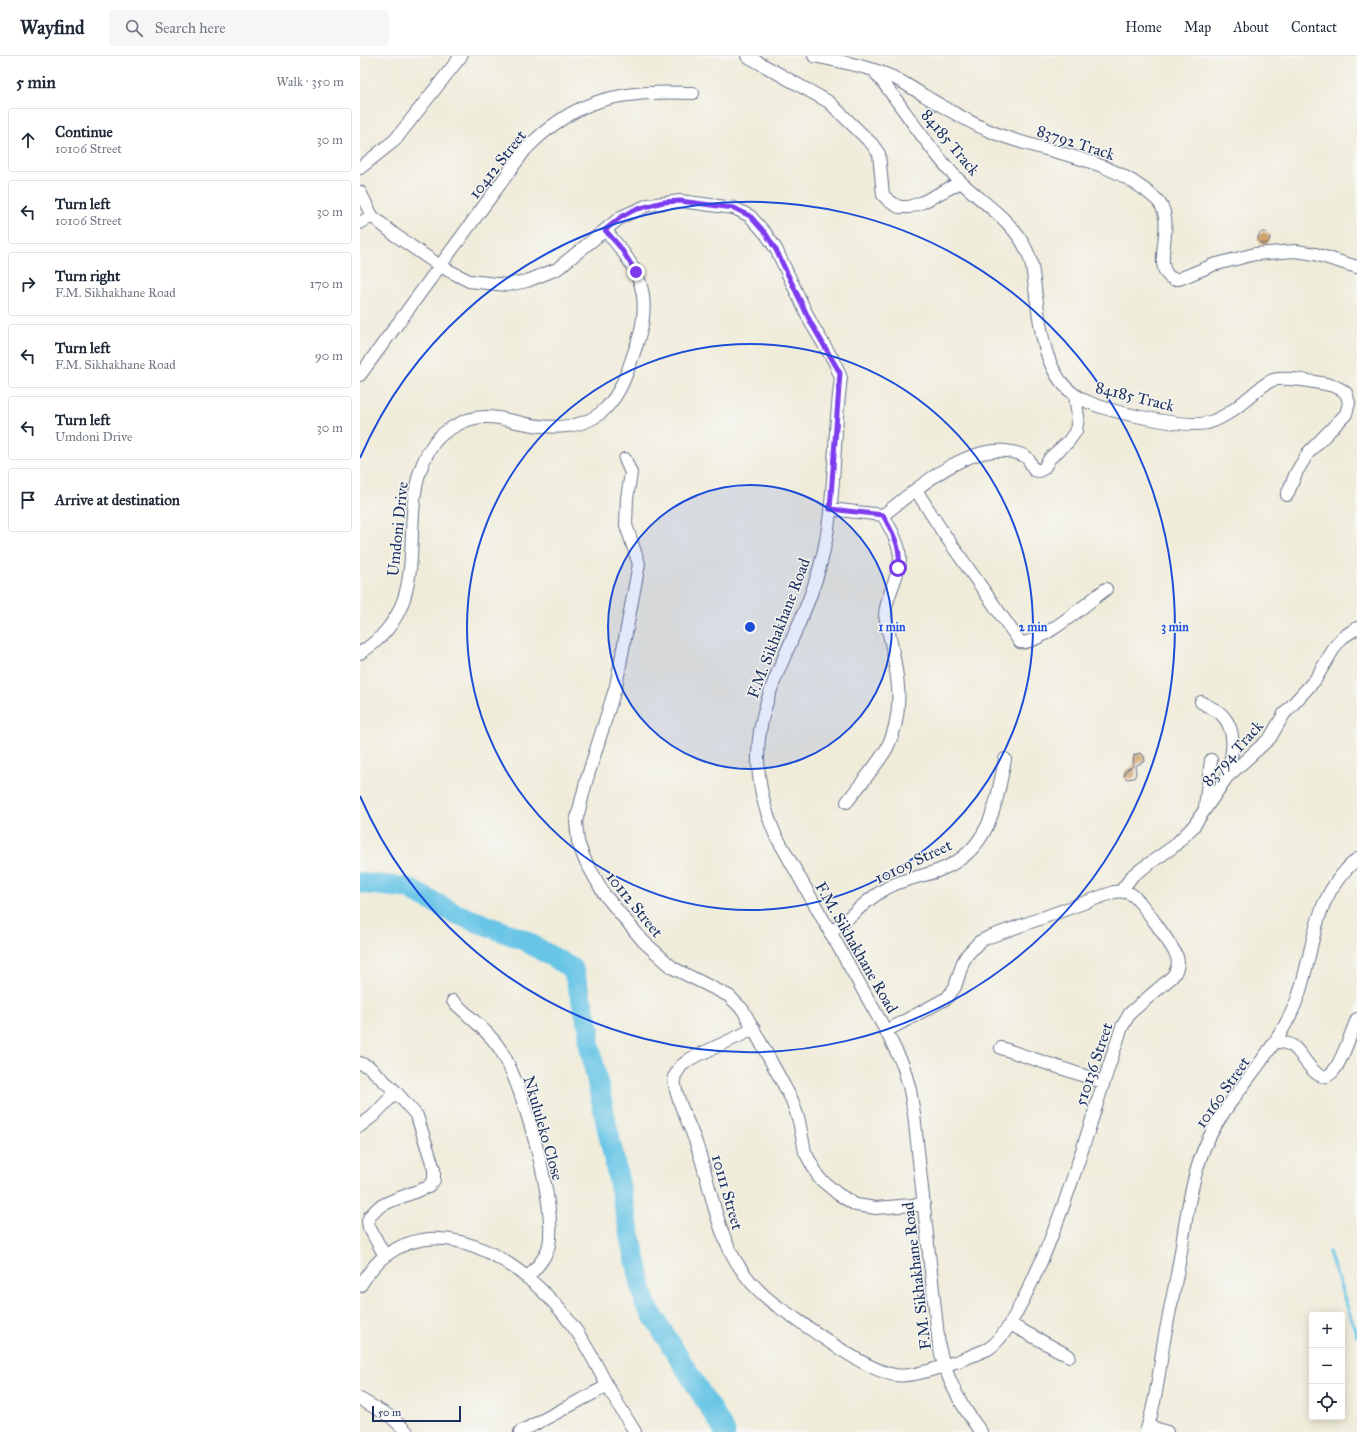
<!DOCTYPE html>
<meta charset="utf-8">
<style>
:root{--surface:#fff;--page:#f6f6f7;--text:#1f2937;--muted:#747a83;--line:#e0e1e3}
body{margin:0;font-family:"IM FELL Great Primer",serif;background:var(--page);color:var(--text)}
.controls{position:absolute;right:12px;bottom:12px;display:grid;overflow:hidden;border-radius:4px;box-shadow:0 2px 10px #0003}
.controls button{width:36px;height:36px;display:grid;place-items:center;padding:0;border:0;border-bottom:1px solid var(--line);background:var(--surface);color:var(--text);font:20px sans-serif}
.scale{position:absolute;left:12px;bottom:10px;width:89px;box-sizing:border-box;padding-left:4px;border:2px solid #1b2f5e;border-top:0;font-size:11px;line-height:14px;white-space:nowrap;color:#1b2f5e;-webkit-text-stroke:3px #f6f6f2;paint-order:stroke}
.stop{position:absolute;width:12px;height:12px;margin:-9px;border:3px solid #7c3aed;border-radius:50%;background:#fff}
.stop.end{background:#7c3aed;border-color:#fff;box-shadow:0 1px 4px #0008}
.list{margin:0;padding:0;list-style:none}
h2{display:flex;justify-content:space-between;align-items:center;height:52px;margin:0;padding:0 16px;font-size:17px}
h2 small{font-size:13px;font-weight:400;color:var(--muted)}
.list li{display:grid;grid-template-columns:26px 1fr auto;gap:12px;align-items:center;box-sizing:border-box;height:64px;margin:0 8px 8px;padding:0 8px;border:1px solid var(--line);border-radius:4px}
.list b{display:block;font-size:15px;white-space:nowrap}
.list p{margin:0;font-size:13px;white-space:nowrap;color:var(--muted)}
.list em{font-size:13px;font-style:normal;color:var(--muted)}
.icon{flex:none;width:22px;height:22px;fill:none;stroke:currentColor;stroke-width:2;stroke-linecap:round;stroke-linejoin:round}
.map{position:relative;flex:none;width:997px;height:1376px;overflow:hidden}
header{display:flex;align-items:center;gap:24px;box-sizing:border-box;height:56px;padding:0 20px;background:var(--surface);border-bottom:1px solid var(--line)}
header strong{font-size:19px}
nav{display:flex;gap:22px;margin-inline-start:auto;font-size:14px}
.search{width:280px;height:36px;background:var(--page);display:flex;align-items:center;gap:10px;box-sizing:border-box;padding:0 14px;border-radius:4px;color:var(--muted);font-size:15px}
main{display:flex}
aside{flex:1;background:var(--surface)}
.map>svg:first-child{display:block}
.lines{fill:none;stroke-linecap:round;stroke-linejoin:round}
.stream{stroke:#68c5e6;stroke-width:3.5}
.river{stroke:#68c5e6;stroke-width:21}
.building{fill:url(#building-back-hatch)}
.minor-casing{stroke:#667189;stroke-width:14}
.minor{stroke:#fff;stroke-width:12}
.route{stroke:#7c3aed;stroke-width:5}
.ring{fill:none;stroke:#1d4ed8;stroke-width:2}
.labels{text-anchor:middle;stroke-width:3;stroke-linejoin:round;paint-order:stroke}
.street-label{font-size:16px;fill:#1b2f5e;stroke:#f6f6f2}
.centre{fill:#1d4ed8;stroke:#f6f6f2;stroke-width:2}
.ring-label{font-size:12px;text-anchor:middle;font-weight:bold;fill:#1d4ed8;stroke:#f6f6f2;stroke-width:3;stroke-linejoin:round;paint-order:stroke}
</style>
<header>
<strong>Wayfind</strong>
<div class="search"><svg class="icon" aria-label="search" viewBox="0 0 24 24"><circle cx="10" cy="10" r="6"/><path d="M15 15l6 6"/></svg>Search here</div>
<nav><a>Home</a><a>Map</a><a>About</a><a>Contact</a></nav>
</header>
<main>
<aside>
<h2>5 min<small>Walk · 350 m</small></h2>
<ul class="list">
<li><svg class="icon" aria-label="ahead" viewBox="0 0 24 24"><path d="M12 20V5M6 11l6-6 6 6"/></svg><div><b>Continue</b><p>10106 Street</p></div><em>30 m</em></li>
<li><svg class="icon" aria-label="left" viewBox="0 0 24 24"><path d="M17 20v-9H6M10 6l-5 5 5 5"/></svg><div><b>Turn left</b><p>10106 Street</p></div><em>30 m</em></li>
<li><svg class="icon" aria-label="right" viewBox="0 0 24 24"><path d="M7 20v-9h11M14 6l5 5-5 5"/></svg><div><b>Turn right</b><p>F.M. Sikhakhane Road</p></div><em>170 m</em></li>
<li><svg class="icon" aria-label="left" viewBox="0 0 24 24"><path d="M17 20v-9H6M10 6l-5 5 5 5"/></svg><div><b>Turn left</b><p>F.M. Sikhakhane Road</p></div><em>90 m</em></li>
<li><svg class="icon" aria-label="left" viewBox="0 0 24 24"><path d="M17 20v-9H6M10 6l-5 5 5 5"/></svg><div><b>Turn left</b><p>Umdoni Drive</p></div><em>30 m</em></li>
<li><svg class="icon" aria-label="arrive" viewBox="0 0 24 24"><path d="M6 21V4h12l-3 4 3 4H6"/></svg><div><b>Arrive at destination</b></div></li>
</ul>
</aside>
<div class="map">
<svg width="997" height="1376" viewBox="0 0 997 1376">
<defs>
<pattern id="building-back-hatch" width="6" height="6" patternUnits="userSpaceOnUse"><rect width="6" height="6" fill="#d09c5d"/><path d="M-1 5l2 2M0 0l6 6M5-1l2 2" fill="none" stroke="#a88050"/></pattern>
</defs>
<rect width="100%" height="100%" fill="#f6f6f2"/>
<filter id="ink" filterUnits="userSpaceOnUse"><feTurbulence type="fractalNoise" baseFrequency=".025" numOctaves="2"/><feDisplacementMap in="SourceGraphic" scale="8" xChannelSelector="R" yChannelSelector="G"/><feConvolveMatrix kernelMatrix="1 2 1 2 8 2 1 2 1" color-interpolation-filters="sRGB"/></filter>
<filter id="wash" filterUnits="userSpaceOnUse"><feTurbulence type="fractalNoise" baseFrequency=".012" numOctaves="4" result="noise"/><feDisplacementMap in="SourceGraphic" scale="16" xChannelSelector="R" yChannelSelector="G"/><feGaussianBlur stdDeviation="0.9" result="paint"/><feColorMatrix in="noise" values="0 0 0 0 0 0 0 0 0 0 0 0 0 0 0 0 0 1.4 0 .05"/><feComposite in="paint" operator="in"/></filter>
<g filter="url(#wash)">
<rect width="100%" height="100%" fill="#f0ecda"/>
<g class="lines">
<!-- stream -->
<path class="stream" d="M 969,1196 L 997,1280"/>
<!-- river -->
<path class="river" d="M 0,827 L 47,832 L 94,857 L 162,883 L 213,913 L 229,972 L 229,987 L 285,1247 L 365,1376"/>
</g>
<g id="blocks">
<!-- building -->
<path class="building" d="M898 182a6 6 0 1 1 12 0a6 6 0 1 1-12 0Z
M 780,697 L 784,700 L 785,705 L 775,710 L 776,718 L 774,722 L 767,723 L 764,720 L 765,715 L 773,710 L 774,699 Z"/>
</g>
</g>
<g filter="url(#ink)">
<use href="#blocks" fill-opacity="0" stroke="#667189" stroke-width="1"/>
<g class="lines">
<!-- minor casing -->
<g class="minor-casing">
<path id="minor" d="M 387,0 L 469,46 L 512,88 L 519,98 L 523,139 L 529,145 L 539,151 L 549,151 L 563,146 L 601,126
M 454,0 C 479,5 505,10 528,19 C 541,24 553,33 565,40 C 587,53 608,66 632,76 C 688,99 748,99 796,143 C 820,165 788,211 813,223 L 819,223 L 853,209 L 895,198 L 936,195 L 955,198 L 997,211
M 514,15 C 542,49 564,87 594,119 C 618,145 652,162 667,195 C 673,206 673,220 675,232 C 680,268 683,322 720,342 C 742,355 822,372 847,367 C 865,362 880,349 893,338 C 899,333 905,327 913,324 C 924,321 943,324 954,326 C 965,328 977,329 986,337 L 989,347 L 986,358 L 948,397 L 936,417 L 927,439
M 0,112 L 35,84 L 101,0
M 0,136 L 12,160 L 35,179 L 80,210 L 109,225 L 147,229 L 167,225 L 197,213 L 261,161 L 288,149 L 320,145 L 374,152 L 390,160 L 406,178 L 416,193 L 451,267 L 475,307 L 481,322 C 473,379 476,438 464,494 C 441,600 364,660 415,778 L 526,975 L 543,1009 L 550,1034 L 554,1058 L 579,1290 C 586,1323 601,1350 621,1376
M 0,167 L 12,160
M 0,319 L 165,94 C 216,41 262,34 333,37
M 265,403 L 271,417 L 267,442 L 266,469 L 279,508 L 256,630 L 226,726 L 216,766 L 218,786 L 224,802 L 244,838 L 283,885 L 313,912 L 369,940 L 383,954 L 432,1044 L 439,1065 L 445,1096 L 459,1122 L 478,1138 L 496,1149 L 516,1152 L 564,1148
M 556,434 L 582,475 L 660,586 C 677,591 731,544 746,533
M 470,453 L 523,459 C 530,472 540,488 540,503 C 539,522 526,539 525,559 C 534,603 549,649 527,692 C 516,711 500,728 487,746
M 523,459 C 556,434 602,391 646,395 C 653,396 661,397 666,401 C 671,405 671,410 674,414 L 679,415 L 684,412 L 690,402 L 708,386 L 716,375 L 718,361 L 715,339
M 0,597 C 85,544 27,452 74,387 C 79,380 86,375 93,371 C 103,365 114,361 125,361 C 138,360 150,365 162,367 C 190,373 225,374 246,352 C 263,335 269,310 277,288 C 294,237 278,212 245,174
M 841,646 C 847,650 855,653 860,657 C 879,674 872,700 867,720
M 845,751 L 851,704
M 761,835 L 773,819 L 813,791 L 833,771 L 867,721 L 910,682 L 924,658 L 955,624 L 976,589 L 983,581 L 997,572
M 470,877 C 489,863 506,843 527,832 C 544,822 564,821 582,813 C 630,794 636,748 645,703
M 93,945 C 110,962 132,978 143,998 C 164,1034 197,1150 189,1189 C 186,1202 176,1212 167,1222
M 394,973 L 330,1003 L 321,1010 L 314,1021 C 315,1043 329,1066 336,1087 C 358,1151 357,1206 417,1250 C 446,1269 502,1313 535,1319 C 554,1323 608,1302 628,1293 C 645,1281 654,1261 664,1242 C 707,1158 731,1060 762,971 L 770,957 L 812,921 C 817,915 819,908 817,901 C 813,891 780,843 771,838 C 765,835 760,835 754,836 L 629,881 L 619,886 L 607,899 L 603,906 L 595,931 L 587,942 L 526,975
M 915,985 C 922,986 930,987 935,992 C 945,1001 959,1035 975,1013 C 983,1002 991,977 997,963
M 641,992 L 743,1026
M 0,1007 L 9,1011 L 36,1036 L 57,1060 L 74,1113 L 74,1124 L 68,1131 L 31,1145 L 19,1151 L 10,1160 L 8,1165 L 9,1171 L 25,1200
M 0,1070 L 13,1060 L 36,1036
M 0,1230 C 7,1219 15,1207 25,1200 C 90,1151 174,1216 212,1269 C 226,1287 236,1309 247,1329 C 256,1345 265,1360 275,1376
M 650,1268 L 709,1300
M 0,1343 L 31,1361 L 47,1376
M 788,1370 L 807,1376
M 160,1376 L 247,1330
M 786,1376 C 795,1349 799,1319 803,1290 C 809,1256 817,1223 822,1189 C 826,1160 831,1131 840,1103 C 861,1042 916,1002 938,941 C 956,888 951,843 997,803"/>
</g>
<!-- minor -->
<use href="#minor" class="minor"/>
</g>
</g>
<g class="lines" filter="url(#ink)">
<!-- route -->
<path class="route" d="M 276,216 L 260,191 L 245,174 L 261,161 L 274,154 L 303,146 L 320,145 L 374,152 L 390,160 L 406,178 L 416,194 L 451,267 L 480,317 L 470,453 L 523,459 C 532,476 543,493 538,512"/>
</g>
<!-- distance rings -->
<circle cx="390" cy="571" r="142" fill="#1d4ed8" fill-opacity=".12"/>
<g class="ring">
<circle cx="390" cy="571" r="142"/>
<circle cx="390" cy="571" r="283"/>
<path d="M0 402A425 425 0 1 1 0 740"/>
</g>
<g class="labels">
<!-- street labels -->
<g class="street-label">
<text transform="translate(591 86) rotate(50)" y="6">84185 Track</text>
<text transform="translate(716 86) rotate(18)" y="6">83792 Track</text>
<text transform="translate(137 108) rotate(-52)" y="6">10412 Street</text>
<text transform="translate(775 340) rotate(14)" y="6">84185 Track</text>
<text transform="translate(37 473) rotate(-84)" y="6">Umdoni Drive</text>
<text transform="translate(418 572) rotate(-69)" y="6">F.M. Sikhakhane Road</text>
<text transform="translate(872 697) rotate(-48)" y="6">83794 Track</text>
<text transform="translate(553 805) rotate(-25)" y="6">10109 Street</text>
<text transform="translate(275 848) rotate(51)" y="6">10112 Street</text>
<text transform="translate(497 891) rotate(60)" y="6">F.M. Sikhakhane Road</text>
<text transform="translate(733 1008) rotate(-71)" y="6">510136 Street</text>
<text transform="translate(862 1036) rotate(-55)" y="6">10160 Street</text>
<text transform="translate(184 1072) rotate(74)" y="6">Nkululeko Close</text>
<text transform="translate(368 1136) rotate(74)" y="6">10111 Street</text>
<text transform="translate(556 1220) rotate(-97)" y="6">F.M. Sikhakhane Road</text>
</g>
</g>
<circle cx="390" cy="571" r="6" class="centre"/>
<g class="ring-label">
<text x="532" y="575">1 min</text>
<text x="673" y="575">2 min</text>
<text x="815" y="575">3 min</text>
</g>
</svg>
<div class="controls">
<button>+</button>
<button>−</button>
<button><svg class="icon" aria-label="locate" viewBox="0 0 24 24"><circle cx="12" cy="12" r="6"/><path d="M12 2v4M12 18v4M2 12h4M18 12h4"/></svg></button>
</div>
<div class="scale">50 m</div>
<div class="stop" style="left:538px;top:512px"></div>
<div class="stop end" style="left:276px;top:216px"></div>
</div>
</main>
